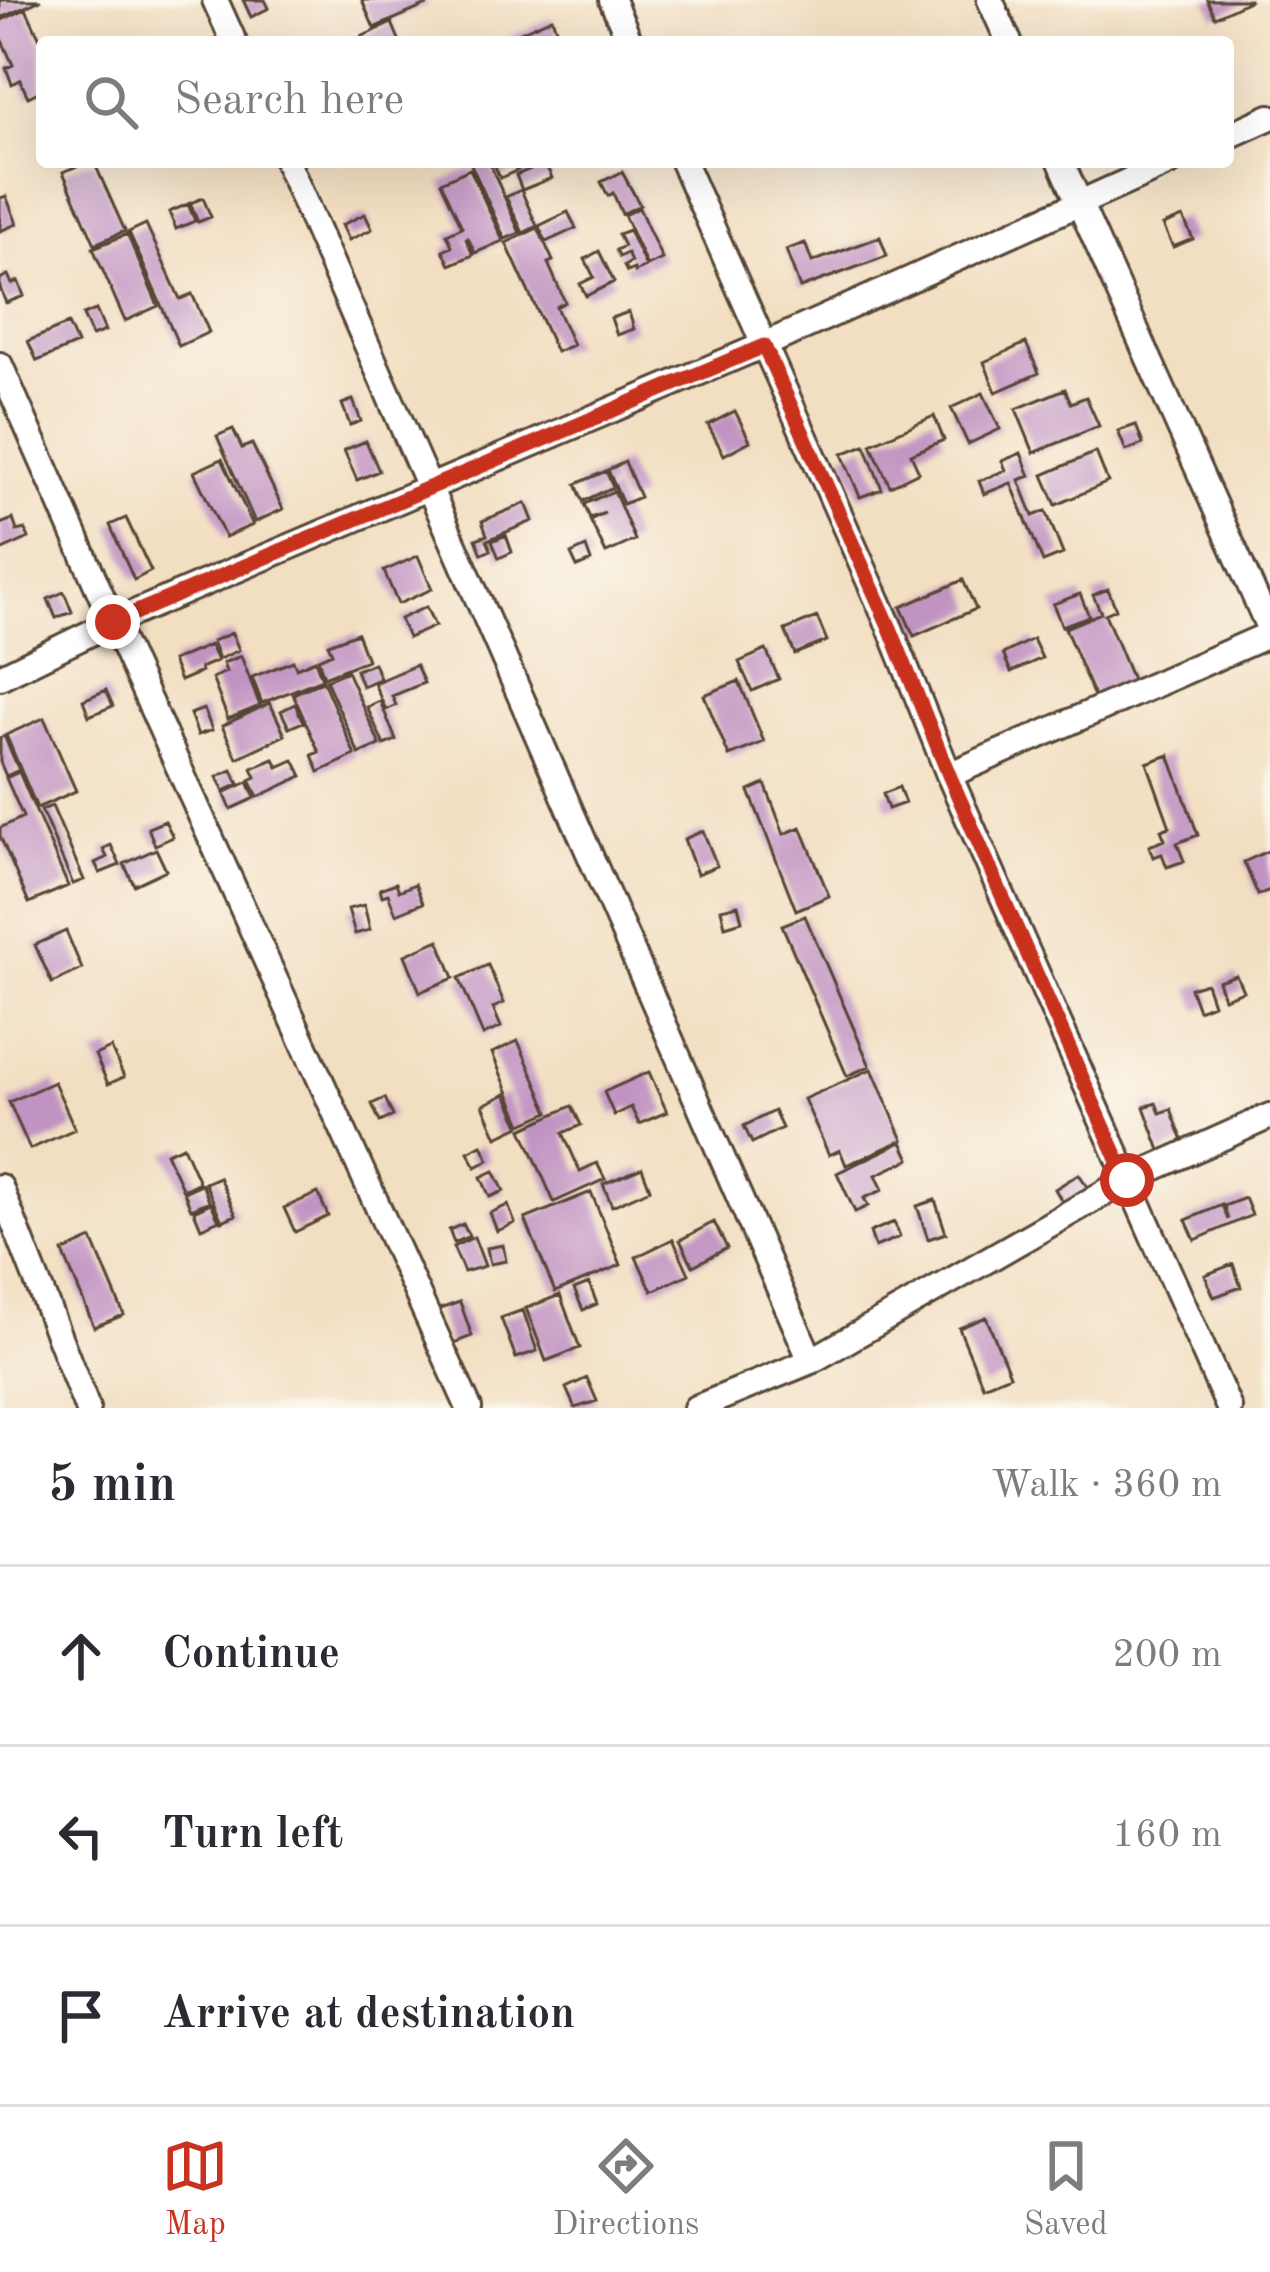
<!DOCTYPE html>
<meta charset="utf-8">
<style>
:root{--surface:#fff;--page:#f7f7f7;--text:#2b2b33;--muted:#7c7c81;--line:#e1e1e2;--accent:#c8321e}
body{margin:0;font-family:"Old Standard TT",serif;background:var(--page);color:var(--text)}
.stop{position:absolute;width:36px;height:36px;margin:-27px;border:9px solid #c8321e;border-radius:50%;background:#fff}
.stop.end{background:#c8321e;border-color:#fff;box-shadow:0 3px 12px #0008}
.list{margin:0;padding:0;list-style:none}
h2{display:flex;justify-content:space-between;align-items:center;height:156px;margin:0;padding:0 48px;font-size:51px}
h2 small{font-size:39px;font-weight:400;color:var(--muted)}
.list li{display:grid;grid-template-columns:78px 1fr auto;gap:36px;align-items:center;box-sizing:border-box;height:180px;padding:0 48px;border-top:3px solid var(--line)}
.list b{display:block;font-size:45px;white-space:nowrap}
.list em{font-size:39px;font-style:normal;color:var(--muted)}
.icon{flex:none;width:66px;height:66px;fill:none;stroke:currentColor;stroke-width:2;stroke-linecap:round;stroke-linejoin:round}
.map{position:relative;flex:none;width:1270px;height:1408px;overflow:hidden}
.search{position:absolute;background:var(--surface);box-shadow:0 12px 48px #0002;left:36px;right:36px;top:36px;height:132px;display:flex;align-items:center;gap:30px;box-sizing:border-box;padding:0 42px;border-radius:12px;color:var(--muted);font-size:45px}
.sheet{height:696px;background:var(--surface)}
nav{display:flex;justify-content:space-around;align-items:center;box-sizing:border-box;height:168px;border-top:3px solid var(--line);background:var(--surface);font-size:33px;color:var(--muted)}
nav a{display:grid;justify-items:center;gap:6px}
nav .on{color:var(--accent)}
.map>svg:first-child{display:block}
.building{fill:#c193c2}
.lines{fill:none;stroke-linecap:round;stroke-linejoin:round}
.street-casing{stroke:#564536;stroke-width:30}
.street{stroke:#fff;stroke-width:24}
.route{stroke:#c8321e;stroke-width:15}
</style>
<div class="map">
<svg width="1270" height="1408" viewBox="0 0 1270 1408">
<rect width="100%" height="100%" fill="#fbf7ec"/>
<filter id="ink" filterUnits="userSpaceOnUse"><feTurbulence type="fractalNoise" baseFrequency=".00833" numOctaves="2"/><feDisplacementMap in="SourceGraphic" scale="24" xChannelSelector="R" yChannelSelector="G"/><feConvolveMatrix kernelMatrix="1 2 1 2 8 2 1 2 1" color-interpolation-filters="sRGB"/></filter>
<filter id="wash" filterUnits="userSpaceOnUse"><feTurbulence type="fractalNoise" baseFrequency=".004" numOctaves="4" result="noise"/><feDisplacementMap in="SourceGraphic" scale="48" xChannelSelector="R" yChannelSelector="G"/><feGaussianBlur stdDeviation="2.7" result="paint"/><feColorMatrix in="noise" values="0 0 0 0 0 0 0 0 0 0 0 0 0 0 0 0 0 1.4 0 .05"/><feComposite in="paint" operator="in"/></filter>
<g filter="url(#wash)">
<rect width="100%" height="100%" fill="#f2dec1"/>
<g id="blocks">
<!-- building -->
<path class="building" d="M 0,0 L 41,0 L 0,18 Z
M 243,0 L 265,0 L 269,8 L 251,17 Z
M 362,0 L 425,0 L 427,5 L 374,28 Z
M 1207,0 L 1251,0 L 1215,17 Z
M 26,9 L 42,43 L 42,90 L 28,97 L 20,80 L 12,84 L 6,68 L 13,65 L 0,36 L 0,21 Z
M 552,18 L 561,42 L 511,42 L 509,37 Z
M 392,23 L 400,42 L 363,42 L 361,37 Z
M 86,162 L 94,162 L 125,231 L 95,244 L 63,172 Z
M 470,162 L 489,162 L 520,233 L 505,239 Z
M 493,162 L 514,162 L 518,170 L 500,178 Z
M 545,163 L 552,178 L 522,190 L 516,175 Z
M 470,169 L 503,241 L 475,253 L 468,238 L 466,239 L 473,255 L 450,265 L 443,250 L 452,246 L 447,234 L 462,227 L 441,182 Z
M 622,172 L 640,205 L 622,214 L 613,193 L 608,196 L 601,182 Z
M 521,190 L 537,226 L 523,233 L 506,197 Z
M 6,196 L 17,224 L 0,231 L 0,198 Z
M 203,198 L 211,217 L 198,222 L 190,203 Z
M 188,204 L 195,221 L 176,229 L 169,212 Z
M 639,208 L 662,259 L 647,266 L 624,215 Z
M 568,212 L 576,228 L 546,242 L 539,226 Z
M 365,214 L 372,229 L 349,240 L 342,225 Z
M 1183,217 L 1193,239 L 1173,247 L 1163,225 Z
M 146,224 L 180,299 L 192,294 L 209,332 L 179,346 L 129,232 Z
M 538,228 L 553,261 L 548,263 L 565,302 L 556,307 L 573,345 L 556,352 L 506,243 Z
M 629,230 L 646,267 L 635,272 L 634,269 L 627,272 L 624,266 L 631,262 L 627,253 L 619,257 L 616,250 L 624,246 L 618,234 Z
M 127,234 L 158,306 L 125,321 L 93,248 Z
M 880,237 L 887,256 L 800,288 L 786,250 L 805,243 L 812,262 Z
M 599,251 L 614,282 L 586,296 L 580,284 L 594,277 L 585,259 Z
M 8,275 L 12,284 L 18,281 L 24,296 L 6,303 L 0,288 L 0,279 Z
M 96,310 L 105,331 L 92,336 L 83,315 Z
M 629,312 L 634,329 L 617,335 L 611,318 Z
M 68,324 L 77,344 L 37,361 L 28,341 Z
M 1026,343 L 1039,373 L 996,392 L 984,362 Z
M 1065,389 L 1071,403 L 1086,397 L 1099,426 L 1034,453 L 1016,409 Z
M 983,393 L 1000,429 L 968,444 L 951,408 Z
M 353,400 L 361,421 L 350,425 L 342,404 Z
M 735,411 L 750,441 L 724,455 L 708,425 Z
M 934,416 L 944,440 L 911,454 L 919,472 L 890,486 L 871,444 Z
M 1136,425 L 1143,444 L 1126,451 L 1118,431 Z
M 233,429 L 242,448 L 252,444 L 283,509 L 255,522 L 217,436 Z
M 366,441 L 379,471 L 357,480 L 344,450 Z
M 865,445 L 882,489 L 860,497 L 842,454 Z
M 1096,452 L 1108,482 L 1056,505 L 1043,475 Z
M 1021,453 L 1030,476 L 1019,480 L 1033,516 L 1046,511 L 1063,554 L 1043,562 L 1011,483 L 984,494 L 979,481 L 1006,470 L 1002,461 Z
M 222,459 L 253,525 L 225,537 L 194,472 Z
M 625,462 L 640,497 L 623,504 L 608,470 Z
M 606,471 L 613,487 L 583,501 L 576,484 Z
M 614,491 L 635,540 L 606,553 L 590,520 L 605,513 L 590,518 L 584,504 Z
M 526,503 L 533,521 L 487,540 L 491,550 L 482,554 L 476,539 L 487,535 L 482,521 Z
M 126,518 L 151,571 L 134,580 L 110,525 Z
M 13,519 L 17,531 L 25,529 L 29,538 L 0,551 L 0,524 Z
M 506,535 L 512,552 L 499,558 L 492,541 Z
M 586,547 L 591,561 L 577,567 L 571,554 Z
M 418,556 L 432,589 L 398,604 L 384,571 Z
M 963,580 L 976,609 L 914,636 L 901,607 Z
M 1108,589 L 1116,609 L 1105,614 L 1133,682 L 1095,699 L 1065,628 L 1101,613 L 1093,595 Z
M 64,592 L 72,612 L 56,618 L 48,599 Z
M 1080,594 L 1089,616 L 1062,626 L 1053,604 Z
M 426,607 L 435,626 L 408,638 L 400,619 Z
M 817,617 L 827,641 L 795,654 L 785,630 Z
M 232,633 L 239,650 L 219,659 L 212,641 Z
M 357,633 L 367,660 L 324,677 L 318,659 L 332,653 L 328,644 Z
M 1033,639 L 1042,658 L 1011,672 L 1003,654 Z
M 210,645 L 217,661 L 200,668 L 201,672 L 180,681 L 172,661 Z
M 766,650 L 779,679 L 752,691 L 739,662 Z
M 241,656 L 260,706 L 228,719 L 212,678 L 226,672 L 223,663 Z
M 315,660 L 322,679 L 262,703 L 252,677 L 293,661 L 296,668 Z
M 374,663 L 380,679 L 362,686 L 356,670 Z
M 416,665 L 424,683 L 392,696 L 396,705 L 386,710 L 374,683 Z
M 347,671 L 380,745 L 359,754 L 326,680 Z
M 323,681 L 355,755 L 319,772 L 312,755 L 319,752 L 293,694 Z
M 739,681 L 764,742 L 729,756 L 704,695 Z
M 106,690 L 113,706 L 89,716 L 83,700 Z
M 380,701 L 396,740 L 384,745 L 367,707 Z
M 270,703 L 285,735 L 237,758 L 222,726 Z
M 295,704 L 303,722 L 289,728 L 281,711 Z
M 204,709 L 212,730 L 198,735 L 190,714 Z
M 44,718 L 76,791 L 37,808 L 6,735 Z
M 4,736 L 19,770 L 6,776 L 0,762 L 0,738 Z
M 1169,755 L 1198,835 L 1177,843 L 1184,861 L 1167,867 L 1162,854 L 1153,857 L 1149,846 L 1165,840 L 1161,830 L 1170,827 L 1147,763 Z
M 274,759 L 278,767 L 294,760 L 302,776 L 258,797 L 250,780 L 256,777 L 252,768 Z
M 232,770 L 239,784 L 224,791 L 217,777 Z
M 19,772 L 68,886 L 29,903 L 0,836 L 0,828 L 23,817 L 6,778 Z
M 248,782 L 255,798 L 231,809 L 224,793 Z
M 765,784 L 784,834 L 801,827 L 829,896 L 796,910 L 749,791 Z
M 899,787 L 905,803 L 888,809 L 883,794 Z
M 52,806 L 84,880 L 73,884 L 41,810 Z
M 165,821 L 173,837 L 155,845 L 148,828 Z
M 703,831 L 717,866 L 697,874 L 684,839 Z
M 111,845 L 120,865 L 100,873 L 95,863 L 107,857 L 103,849 Z
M 156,849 L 166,870 L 134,885 L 124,864 Z
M 1270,850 L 1270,890 L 1258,895 L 1244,862 Z
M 396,883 L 399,891 L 415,884 L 423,903 L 396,914 L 388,894 L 382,896 L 380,889 Z
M 364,905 L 370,930 L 355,934 L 348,909 Z
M 738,905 L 742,921 L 725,926 L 721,909 Z
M 805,916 L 870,1066 L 847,1076 L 782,925 Z
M 66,931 L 82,969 L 52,983 L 35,945 Z
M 439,940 L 454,978 L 420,992 L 405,955 Z
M 488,965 L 504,1003 L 493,1008 L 501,1027 L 483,1035 L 459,978 Z
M 1236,975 L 1243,991 L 1224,998 L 1218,981 Z
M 1206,983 L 1213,1004 L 1198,1010 L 1190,988 Z
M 518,1041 L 549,1112 L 522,1124 L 492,1053 Z
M 111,1048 L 124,1077 L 108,1084 L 95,1055 Z
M 872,1069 L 903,1140 L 846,1165 L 840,1150 L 829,1155 L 804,1099 Z
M 649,1072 L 667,1112 L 639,1124 L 631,1107 L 614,1115 L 604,1092 Z
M 54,1082 L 75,1129 L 30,1149 L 9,1102 Z
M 506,1094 L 520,1126 L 497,1137 L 483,1105 Z
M 385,1098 L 393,1116 L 380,1122 L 372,1104 Z
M 1156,1103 L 1160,1113 L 1171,1109 L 1184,1144 L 1161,1153 L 1144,1107 Z
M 572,1106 L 581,1125 L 563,1133 L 580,1171 L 597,1163 L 605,1179 L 554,1202 L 522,1129 Z
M 774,1111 L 782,1128 L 752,1143 L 744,1126 Z
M 902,1142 L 910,1159 L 876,1175 L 883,1190 L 864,1198 L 868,1206 L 855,1212 L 837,1173 Z
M 482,1145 L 489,1160 L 476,1167 L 468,1152 Z
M 183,1146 L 199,1182 L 183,1190 L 166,1153 Z
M 642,1168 L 650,1189 L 612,1206 L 603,1184 Z
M 494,1171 L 504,1191 L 490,1197 L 481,1177 Z
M 1079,1174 L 1089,1189 L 1064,1205 L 1055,1189 Z
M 219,1177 L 236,1215 L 222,1221 L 205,1183 Z
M 202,1184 L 209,1201 L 191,1209 L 184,1192 Z
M 591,1192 L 621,1265 L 555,1292 L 525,1219 Z
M 318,1193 L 328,1216 L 295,1232 L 284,1208 Z
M 1245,1198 L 1252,1215 L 1195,1240 L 1186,1220 L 1222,1205 L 1228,1220 L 1224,1206 Z
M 935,1200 L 946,1233 L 928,1239 L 917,1206 Z
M 211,1203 L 219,1220 L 201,1228 L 194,1211 Z
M 508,1205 L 515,1223 L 497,1231 L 490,1213 Z
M 714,1222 L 727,1248 L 693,1266 L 680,1240 Z
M 894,1222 L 900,1237 L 875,1247 L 870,1232 Z
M 463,1224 L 469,1236 L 454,1243 L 449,1230 Z
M 474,1237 L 485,1266 L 464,1272 L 453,1247 Z
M 92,1239 L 124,1315 L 94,1327 L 63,1252 Z
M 673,1239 L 689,1274 L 652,1291 L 636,1257 Z
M 503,1245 L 506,1261 L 490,1264 L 487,1248 Z
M 1233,1264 L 1241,1287 L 1214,1297 L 1205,1275 Z
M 589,1283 L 597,1304 L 583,1310 L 574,1289 Z
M 560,1295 L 580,1348 L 546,1361 L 526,1308 Z
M 460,1302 L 472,1336 L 449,1345 L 437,1310 Z
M 523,1310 L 537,1351 L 516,1358 L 501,1318 Z
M 986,1317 L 1010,1375 L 983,1386 L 959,1328 Z
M 587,1378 L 597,1401 L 575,1408 L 566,1388 Z"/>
</g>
</g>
<g filter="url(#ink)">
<use href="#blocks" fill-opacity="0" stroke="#564536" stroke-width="3"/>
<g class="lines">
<!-- street casing -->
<g class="street-casing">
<path id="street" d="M 215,0 L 234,42
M 612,0 L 630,42
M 990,0 L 1009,42
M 1228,136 L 1270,117
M 287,162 L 811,1361
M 683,162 L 890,628 L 949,775 L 1229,1408
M 1061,162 L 1270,630
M 0,365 L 113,622 L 469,1408
M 0,677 L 113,622 L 764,345 L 1171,162
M 949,775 L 1270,634
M 0,1187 L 87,1408
M 696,1408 L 811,1361 L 1127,1180 L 1270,1116"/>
</g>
<!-- street -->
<use href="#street" class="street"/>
</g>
</g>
<g class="lines" filter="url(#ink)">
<!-- route -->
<path class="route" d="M 113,622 L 764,346 L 890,628 L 949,775 L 1127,1180"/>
</g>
</svg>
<div class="stop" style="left:1127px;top:1180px"></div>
<div class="stop end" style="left:113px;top:622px"></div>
<div class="search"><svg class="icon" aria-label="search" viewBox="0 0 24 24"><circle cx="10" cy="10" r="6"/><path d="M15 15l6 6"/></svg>Search here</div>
</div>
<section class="sheet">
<h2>5 min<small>Walk · 360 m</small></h2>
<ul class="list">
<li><svg class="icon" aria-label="ahead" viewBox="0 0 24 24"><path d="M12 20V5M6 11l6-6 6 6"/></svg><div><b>Continue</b></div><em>200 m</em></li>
<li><svg class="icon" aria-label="left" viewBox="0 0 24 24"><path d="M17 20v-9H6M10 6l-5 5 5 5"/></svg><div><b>Turn left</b></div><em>160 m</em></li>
<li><svg class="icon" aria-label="arrive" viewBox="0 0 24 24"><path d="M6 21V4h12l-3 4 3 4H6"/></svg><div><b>Arrive at destination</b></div></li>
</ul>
</section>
<nav>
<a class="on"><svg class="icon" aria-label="map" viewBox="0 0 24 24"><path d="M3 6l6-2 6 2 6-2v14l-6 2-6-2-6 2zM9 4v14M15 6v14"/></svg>Map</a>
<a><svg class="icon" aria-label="directions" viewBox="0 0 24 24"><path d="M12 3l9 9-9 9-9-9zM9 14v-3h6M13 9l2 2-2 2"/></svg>Directions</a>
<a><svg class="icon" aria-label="saved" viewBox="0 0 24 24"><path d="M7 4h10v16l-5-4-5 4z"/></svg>Saved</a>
</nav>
